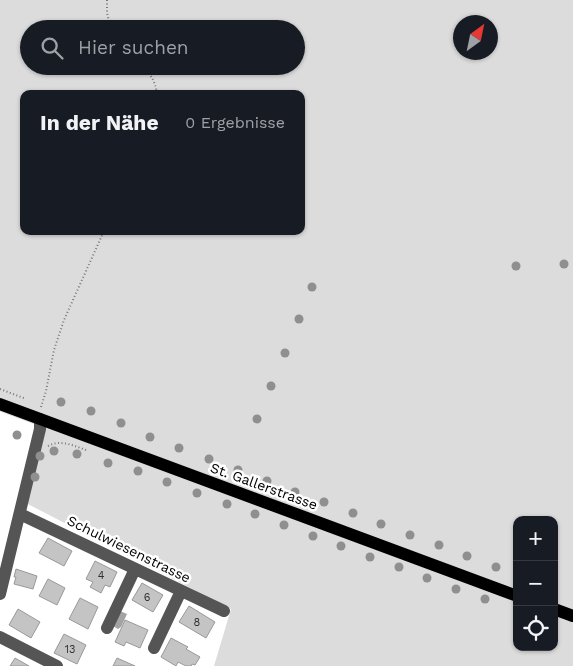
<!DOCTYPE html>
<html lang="de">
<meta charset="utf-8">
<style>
:root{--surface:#171b24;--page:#242831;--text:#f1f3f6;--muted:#9ea1a6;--line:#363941}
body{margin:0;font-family:"Work Sans",sans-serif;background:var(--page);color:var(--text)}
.controls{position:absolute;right:15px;bottom:15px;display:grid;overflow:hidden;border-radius:10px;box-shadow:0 1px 4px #0004}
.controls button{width:45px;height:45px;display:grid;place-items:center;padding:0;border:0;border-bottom:1px solid var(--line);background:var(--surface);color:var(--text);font:25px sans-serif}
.compass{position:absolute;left:453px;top:15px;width:45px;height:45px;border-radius:50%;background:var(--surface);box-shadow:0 1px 4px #0004;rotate:33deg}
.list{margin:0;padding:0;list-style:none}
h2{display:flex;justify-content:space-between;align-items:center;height:65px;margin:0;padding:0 20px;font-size:21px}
h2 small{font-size:16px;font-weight:400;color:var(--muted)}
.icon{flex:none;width:28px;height:28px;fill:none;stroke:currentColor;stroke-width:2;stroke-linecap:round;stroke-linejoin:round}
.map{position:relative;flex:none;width:573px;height:666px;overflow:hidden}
.search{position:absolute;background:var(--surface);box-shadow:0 1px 4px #0004;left:20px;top:20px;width:285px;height:55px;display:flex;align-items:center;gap:12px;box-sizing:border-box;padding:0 18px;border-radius:28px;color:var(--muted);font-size:19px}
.panel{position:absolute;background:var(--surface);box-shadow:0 1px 4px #0004;left:20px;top:90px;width:285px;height:145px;border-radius:10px}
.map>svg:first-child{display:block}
.green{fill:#dcdcdc;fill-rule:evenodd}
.water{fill:#a3a3a3}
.building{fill:#c4c4c4;stroke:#999}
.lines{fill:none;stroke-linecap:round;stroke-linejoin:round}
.major-casing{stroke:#dbdbdb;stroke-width:14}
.path{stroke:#777;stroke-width:2;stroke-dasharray:1 2.5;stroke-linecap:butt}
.minor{stroke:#555;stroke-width:12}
.major{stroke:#000;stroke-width:12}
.tree{fill:#8f8f8f}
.labels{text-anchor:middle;stroke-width:5;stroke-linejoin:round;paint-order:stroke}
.number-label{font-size:11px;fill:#313131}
.street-label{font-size:14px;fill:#000;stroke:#fff}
</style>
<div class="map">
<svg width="573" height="666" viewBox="0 0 573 666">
<rect width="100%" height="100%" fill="#fff"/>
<!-- green -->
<path class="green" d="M 0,0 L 573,0 L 573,666 L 214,666 L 231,609 L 22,501 L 40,419 L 0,404 ZM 460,22 L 490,22 L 490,52 L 460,52 ZM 29,29 L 296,29 L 296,66 L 29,66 ZM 24,94 L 301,94 L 301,231 L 24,231 ZM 517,520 L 554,520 L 554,647 L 517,647 Z"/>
<!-- water -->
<path class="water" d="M 120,611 L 127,614 L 121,627 L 118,629 L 113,626 Z"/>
<!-- building -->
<path class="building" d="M 48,538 L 72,551 L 64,566 L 39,553 Z
M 95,561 L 117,572 L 110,587 L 105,585 L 101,593 L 90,587 L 93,582 L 86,579 Z
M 16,569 L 37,576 L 33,589 L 14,584 L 16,577 L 14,577 Z
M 48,579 L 65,588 L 57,605 L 39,596 Z
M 142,583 L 163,595 L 153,612 L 132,600 Z
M 80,598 L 98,607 L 88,629 L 69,619 Z
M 189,606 L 215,622 L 206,638 L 179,622 Z
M 18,609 L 40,622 L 31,638 L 9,625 Z
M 125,620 L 148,630 L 140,648 L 126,642 L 124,646 L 115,642 Z
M 64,634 L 86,645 L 77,664 L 54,653 Z
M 171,638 L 188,647 L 186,649 L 200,657 L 195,665 L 192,664 L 191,666 L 186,666 L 178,662 L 176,666 L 161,657 Z
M 15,658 L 29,666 L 10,666 Z
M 117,658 L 135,666 L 113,666 Z"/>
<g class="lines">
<!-- major casing -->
<g class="major-casing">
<path id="major" d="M 0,404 L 517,596
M 554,609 L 573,616"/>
</g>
<!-- path -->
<path class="path" d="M 107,0 L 107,13 L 111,29
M 141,66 C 151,75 155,80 157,94
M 0,389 L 26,399
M 41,407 L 46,391 L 54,350 L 64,320 L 104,231
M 48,446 C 61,439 74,446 86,450"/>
<!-- minor -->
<path class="minor" d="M 20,514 L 224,611
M 0,594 L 40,429 L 40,419
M 107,628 L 135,569
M 0,637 L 57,666
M 154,648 L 181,591"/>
<!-- major -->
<use href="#major" class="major"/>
</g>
<!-- trees -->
<g class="tree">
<circle cx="564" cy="264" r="4.5"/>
<circle cx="516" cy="266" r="4.5"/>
<circle cx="312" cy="287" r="4.5"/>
<circle cx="299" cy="319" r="4.5"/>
<circle cx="285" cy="353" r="4.5"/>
<circle cx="271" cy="386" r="4.5"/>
<circle cx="61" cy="402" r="4.5"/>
<circle cx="91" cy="411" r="4.5"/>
<circle cx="257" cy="419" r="4.5"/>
<circle cx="121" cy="423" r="4.5"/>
<circle cx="17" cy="435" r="4.5"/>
<circle cx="150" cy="437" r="4.5"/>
<circle cx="179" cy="448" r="4.5"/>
<circle cx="54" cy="451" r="4.5"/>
<circle cx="77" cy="454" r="4.5"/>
<circle cx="40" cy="456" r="4.5"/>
<circle cx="209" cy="459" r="4.5"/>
<circle cx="108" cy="463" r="4.5"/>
<circle cx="238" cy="470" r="4.5"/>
<circle cx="138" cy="471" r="4.5"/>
<circle cx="35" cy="477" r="4.5"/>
<circle cx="267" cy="481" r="4.5"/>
<circle cx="167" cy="482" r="4.5"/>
<circle cx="295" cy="492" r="4.5"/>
<circle cx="197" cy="493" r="4.5"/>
<circle cx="324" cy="502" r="4.5"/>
<circle cx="227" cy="504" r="4.5"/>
<circle cx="353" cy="513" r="4.5"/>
<circle cx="255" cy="514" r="4.5"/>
<circle cx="381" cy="524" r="4.5"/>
<circle cx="284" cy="525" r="4.5"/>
<circle cx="410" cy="535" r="4.5"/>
<circle cx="313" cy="536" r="4.5"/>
<circle cx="439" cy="545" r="4.5"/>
<circle cx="341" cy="546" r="4.5"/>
<circle cx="467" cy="556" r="4.5"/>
<circle cx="370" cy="557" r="4.5"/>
<circle cx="399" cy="567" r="4.5"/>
<circle cx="496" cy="567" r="4.5"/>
<circle cx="427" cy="578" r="4.5"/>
<circle cx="456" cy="589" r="4.5"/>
<circle cx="485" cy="599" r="4.5"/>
</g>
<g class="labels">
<!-- number labels -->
<g class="number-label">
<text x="101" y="579">4</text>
<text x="147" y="601">6</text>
<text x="197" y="626">8</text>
<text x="70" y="653">13</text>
</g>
<!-- street labels -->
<g class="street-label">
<text transform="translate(264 486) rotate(20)" y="5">St. Gallerstrasse</text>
<text transform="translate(129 549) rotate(26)" y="5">Schulwiesenstrasse</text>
</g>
</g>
</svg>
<div class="controls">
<button>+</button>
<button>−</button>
<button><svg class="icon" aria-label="locate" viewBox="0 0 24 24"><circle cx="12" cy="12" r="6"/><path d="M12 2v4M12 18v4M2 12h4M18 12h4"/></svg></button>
</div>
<svg class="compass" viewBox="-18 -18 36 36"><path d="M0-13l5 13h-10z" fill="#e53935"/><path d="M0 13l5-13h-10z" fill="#9ea1a6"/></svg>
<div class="search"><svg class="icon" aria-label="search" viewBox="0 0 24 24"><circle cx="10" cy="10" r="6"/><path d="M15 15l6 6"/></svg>Hier suchen</div>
<section class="panel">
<h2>In der Nähe<small>0 Ergebnisse</small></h2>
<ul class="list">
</ul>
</section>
</div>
